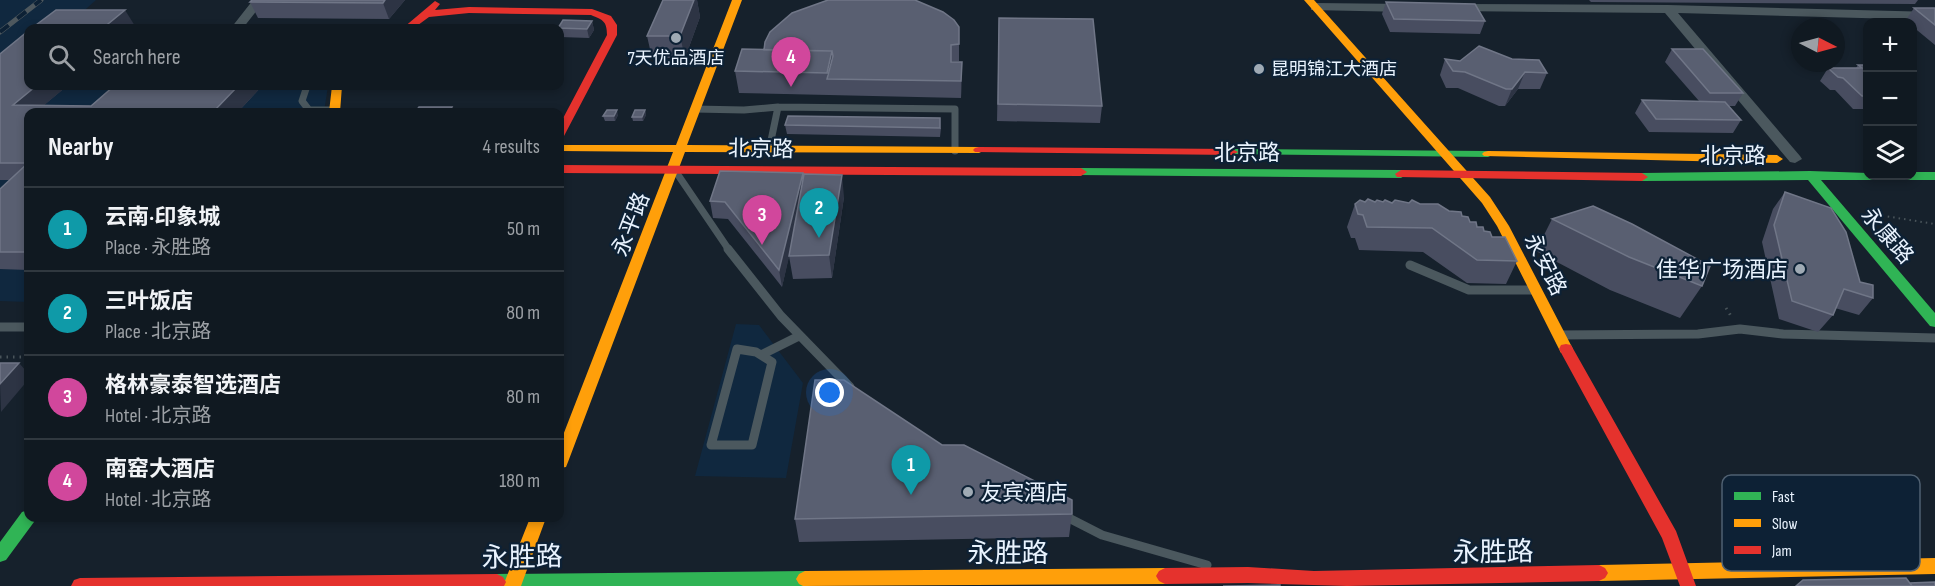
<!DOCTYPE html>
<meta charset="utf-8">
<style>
:root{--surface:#101921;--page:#19222a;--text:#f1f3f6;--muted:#9ca0a5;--line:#30383f;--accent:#7c3aed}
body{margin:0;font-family:"Sofia Sans Condensed","Noto Sans SC",sans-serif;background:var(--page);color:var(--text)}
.controls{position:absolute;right:18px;top:18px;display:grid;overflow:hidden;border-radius:12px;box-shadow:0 3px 9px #0003}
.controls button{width:54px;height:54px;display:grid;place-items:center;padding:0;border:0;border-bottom:2px solid var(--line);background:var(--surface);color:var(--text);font:30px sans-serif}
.compass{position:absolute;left:1791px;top:18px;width:54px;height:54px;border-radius:50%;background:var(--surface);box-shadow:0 3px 9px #0003;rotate:96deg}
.you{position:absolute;left:830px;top:393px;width:21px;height:21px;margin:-15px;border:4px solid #fff;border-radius:50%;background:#1a73e8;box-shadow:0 0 0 9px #1a73e833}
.badge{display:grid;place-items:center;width:39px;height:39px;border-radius:50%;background:var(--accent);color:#fff;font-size:20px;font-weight:700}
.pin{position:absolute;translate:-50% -50px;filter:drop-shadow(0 2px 3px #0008)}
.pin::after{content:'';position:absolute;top:32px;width:21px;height:18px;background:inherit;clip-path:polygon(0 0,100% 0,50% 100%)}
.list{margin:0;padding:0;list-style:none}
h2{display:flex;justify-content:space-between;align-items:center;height:78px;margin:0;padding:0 24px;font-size:26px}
h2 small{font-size:20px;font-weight:400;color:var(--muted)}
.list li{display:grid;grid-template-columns:39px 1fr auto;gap:18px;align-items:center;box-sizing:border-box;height:84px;padding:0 24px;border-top:2px solid var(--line)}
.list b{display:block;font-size:22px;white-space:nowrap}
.list p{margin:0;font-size:20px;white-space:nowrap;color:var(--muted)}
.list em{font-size:20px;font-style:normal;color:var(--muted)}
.icon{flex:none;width:33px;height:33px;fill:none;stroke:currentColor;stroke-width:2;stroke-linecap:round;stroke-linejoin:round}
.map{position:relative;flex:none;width:1935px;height:586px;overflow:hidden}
.search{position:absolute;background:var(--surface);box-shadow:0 3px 9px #0003;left:24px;top:24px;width:540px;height:66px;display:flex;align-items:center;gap:15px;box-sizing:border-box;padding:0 21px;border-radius:12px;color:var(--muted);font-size:22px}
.panel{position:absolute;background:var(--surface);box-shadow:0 3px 9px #0003;left:24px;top:108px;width:540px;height:414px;border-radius:12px}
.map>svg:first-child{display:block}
.built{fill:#10283f}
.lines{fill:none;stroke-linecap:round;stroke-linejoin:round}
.path-far1{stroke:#49545a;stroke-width:2;stroke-dasharray:1.5 4;stroke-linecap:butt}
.path{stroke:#49545a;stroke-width:3;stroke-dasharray:1.5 5;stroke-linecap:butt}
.lane-far1{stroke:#4b585e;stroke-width:7}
.lane{stroke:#4b585e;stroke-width:9}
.street{fill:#4b585e;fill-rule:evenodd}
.fast{fill:#30b455;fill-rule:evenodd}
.slow{fill:#ff9f0a;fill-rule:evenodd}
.jam{fill:#e5322d;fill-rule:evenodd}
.rail-casing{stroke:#4e585e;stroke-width:5}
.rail{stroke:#0d2135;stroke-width:4;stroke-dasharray:11;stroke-linecap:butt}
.wall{fill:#484d60}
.shaded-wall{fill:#2d3444}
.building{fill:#595f71;stroke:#707687;stroke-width:1.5}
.poi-dot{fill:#9faab4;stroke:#0d2135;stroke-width:2}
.labels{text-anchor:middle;stroke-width:4.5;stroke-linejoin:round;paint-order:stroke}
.far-poi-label{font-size:18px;fill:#e9f3fe;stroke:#0d2135}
.street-label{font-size:22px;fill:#e9f3fe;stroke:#0d2135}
.poi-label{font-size:22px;fill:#e9f3fe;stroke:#0d2135;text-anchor:end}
.near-street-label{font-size:27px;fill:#e9f3fe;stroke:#0d2135}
.key{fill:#0d2135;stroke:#4f6071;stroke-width:1.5}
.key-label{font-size:16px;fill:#e9f3fe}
</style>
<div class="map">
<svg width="1935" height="586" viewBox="0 0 1935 586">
<rect width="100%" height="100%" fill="#16212c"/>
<!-- built -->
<path class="built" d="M 0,0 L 96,0 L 67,26 L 135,26 L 132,28 L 28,28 L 28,86 L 328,86 L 324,112 L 28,112 L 28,302 L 0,301 Z
M 736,324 L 759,325 L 803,383 L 786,478 L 695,476 Z"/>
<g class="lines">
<!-- path-far1 -->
<path class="path-far1" d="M 1866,213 L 1935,224"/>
<!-- path -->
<path class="path" d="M 1726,308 L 1731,316
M 0,357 L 28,357"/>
<!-- lane-far1 -->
<path class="lane-far1" d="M 307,86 L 302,101 L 309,110 L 335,110
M 695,109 L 744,110 L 778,107
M 769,150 L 778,107 L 955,109 L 955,151
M 674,169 L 729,250"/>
<!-- lane -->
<path class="lane" d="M 728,249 L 781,316 L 850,387
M 1410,265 L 1469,290 L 1534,290
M 0,327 L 28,327
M 1558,335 L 1698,334 L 1740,329 L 1783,334 L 1935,338
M 737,349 L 756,352 L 772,362 L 752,445 L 711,445 Z
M 763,354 L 799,336
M 1061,514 L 1102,535 L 1207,565"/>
<!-- street -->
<path class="street" d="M 253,0 L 265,0 L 243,28 L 231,28 Z
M 1315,3 L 1407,4 L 1413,8 L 1407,12 L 1311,10 L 1311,4 Z
M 1456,4 L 1668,5 L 1935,12 L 1935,20 L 1678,13 L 1800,156 L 1802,159 L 1795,163 L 1790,162 L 1665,13 L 1452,11 L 1452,5 Z"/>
<!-- fast -->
<path class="fast" d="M 1232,149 L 1488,151 L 1494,154 L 1488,157 L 1228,154 L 1226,152 Z
M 1081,168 L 1401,170 L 1407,174 L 1401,178 L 1077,175 L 1075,172 Z
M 1810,171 L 1868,173 L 1868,176 L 1912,176 L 1912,172 L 1935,172 L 1935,180 L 1821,180 L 1935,313 L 1935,327 L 1930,326 L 1808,180 L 1642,181 L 1636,177 L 1642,173 Z
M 28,510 L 28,518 L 36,518 L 34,522 L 6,560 L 0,562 L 0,542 L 22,512 Z
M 805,571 L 811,574 L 814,579 L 811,584 L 807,586 L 490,586 L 488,582 L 491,577 L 497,574 Z"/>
<!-- slow -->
<path class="slow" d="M 732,0 L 742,0 L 687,145 L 979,147 L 985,150 L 979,153 L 685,152 L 568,462 L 566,467 L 560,468 L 560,443 L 673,152 L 560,151 L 560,145 L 676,145 Z
M 1304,0 L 1314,0 L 1490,197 L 1509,226 L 1573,349 L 1571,353 L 1561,353 L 1497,226 L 1482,203 Z
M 332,86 L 342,86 L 340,112 L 329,112 Z
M 1488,151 L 1777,155 L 1783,159 L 1777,163 L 1484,156 L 1482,154 L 1484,152 Z
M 530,518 L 546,518 L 521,586 L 503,586 Z
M 1935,558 L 1935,574 L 1599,581 L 1593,578 L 1590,573 L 1593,568 L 1599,565 Z
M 1165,568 L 1171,571 L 1174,576 L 1171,581 L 1165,584 L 803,586 L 799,584 L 796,579 L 799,574 L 805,571 Z"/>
<!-- jam -->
<path class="jam" d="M 435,1 L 440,4 L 435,10 L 469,7 L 592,9 L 611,16 L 617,25 L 617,35 L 564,136 L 560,137 L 560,124 L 607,35 C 607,21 603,20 591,15 L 469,13 L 429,17 L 414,28 L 403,28 Z
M 979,147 L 1232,149 L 1238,152 L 1232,155 L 975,152 L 973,150 L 975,148 Z
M 560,165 L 1081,168 L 1087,172 L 1081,176 L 560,173 Z
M 1401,170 L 1642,173 L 1648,177 L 1642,181 L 1397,177 L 1395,174 Z
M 1566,344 L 1571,345 L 1676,531 L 1696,586 L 1680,586 L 1662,538 L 1559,349 L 1561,345 Z
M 1599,565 L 1605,568 L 1608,573 L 1605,578 L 1599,581 L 1347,586 L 1248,583 L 1165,584 L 1159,581 L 1156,576 L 1159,571 L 1165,568 L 1248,567 L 1314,571 Z
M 497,574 L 503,577 L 506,582 L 504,586 L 71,586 L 74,580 L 80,578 Z"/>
<!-- rail casing -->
<g class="rail-casing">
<path id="rail" d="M 0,32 L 41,0"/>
</g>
<!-- rail -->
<use href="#rail" class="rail"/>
</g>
<!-- wall -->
<path class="wall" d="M 405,0 L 389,19 L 258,18 L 250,2 Z
M 663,0 L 697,0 L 700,17 L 685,58 L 652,58 L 647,36 Z
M 1589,0 L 1918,0 L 1915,4 L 1591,2 Z
M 1386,2 L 1485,21 L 1480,34 L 1390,32 L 1382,14 Z
M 1914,8 L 1935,8 L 1935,45 L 1912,26 L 1912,22 L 1908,22 L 1906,20 Z
M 999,18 L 1102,106 L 1100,123 L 997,121 Z
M 592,21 L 594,30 L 589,38 L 560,37 L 560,28 Z
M 959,27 L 959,61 L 951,61 L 951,62 L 962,62 L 961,98 L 739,93 L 735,71 L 764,50 Z
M 1672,49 L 1743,93 L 1735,106 L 1729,106 L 1741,120 L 1733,133 L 1649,132 L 1635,113 L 1642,100 L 1699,101 L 1665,62 Z
M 0,54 L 28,86 L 67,86 L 44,105 L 91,106 L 262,86 L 238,112 L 28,112 L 28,270 L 0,269 L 0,189 L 11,180 L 0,180 Z
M 1445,59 L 1460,61 L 1547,73 L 1540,89 L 1518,89 L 1505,106 L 1499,106 L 1458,88 L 1446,88 L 1440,75 Z
M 1858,65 L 1868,65 L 1868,109 L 1853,109 L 1835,90 L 1830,90 L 1820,81 L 1828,68 L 1856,68 Z
M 645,110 L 646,115 L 643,121 L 633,121 L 632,117 Z
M 618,115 L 615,121 L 605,121 L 603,116 Z
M 785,125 L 941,128 L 940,137 L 787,134 Z
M 803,173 L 803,177 L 844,197 L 832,278 L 793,279 L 789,256 L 790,251 L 782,287 L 728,219 L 713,218 L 710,201 Z
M 1785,192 L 1873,298 L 1859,315 L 1835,308 L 1833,315 L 1818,332 L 1779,319 L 1762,242 L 1773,209 Z
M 1365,202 L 1420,204 L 1449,211 L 1462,216 L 1492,237 L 1517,261 L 1506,284 L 1467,283 L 1423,252 L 1359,250 L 1355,238 L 1351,238 L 1347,227 L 1355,204 Z
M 1552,219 L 1702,286 L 1680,318 L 1610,290 L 1536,251 Z
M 942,445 L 1072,514 L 1069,537 L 799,542 L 795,519 Z"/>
<!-- shaded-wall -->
<path class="shaded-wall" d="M 385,0 L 405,0 L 389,19 L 383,3 Z
M 694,0 L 697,0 L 700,17 L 685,58 L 680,36 Z
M 125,10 L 135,26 L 132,28 L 103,28 Z
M 592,21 L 594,30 L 589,38 L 587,29 Z
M 832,51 L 833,79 L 827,79 L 827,73 Z
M 962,62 L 962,79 L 961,98 L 961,81 Z
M 1525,72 L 1518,89 L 1505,106 L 1512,89 Z
M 36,86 L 67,86 L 36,112 L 13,105 Z
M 238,86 L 262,86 L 238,112 L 213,112 Z
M 452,107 L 455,112 L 449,112 Z
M 617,110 L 618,115 L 615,121 L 614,116 Z
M 645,110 L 646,115 L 643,121 L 642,117 Z
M 803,173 L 805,190 L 782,287 L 779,270 Z
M 842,175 L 844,197 L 832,278 L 829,255 Z
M 19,363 L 28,373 L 28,380 L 1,412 L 0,384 Z"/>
<!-- building -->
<path class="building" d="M 252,0 L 385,0 L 383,3 L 250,2 Z
M 663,0 L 694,0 L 680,36 L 647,36 Z
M 828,0 L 915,0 L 943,12 L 954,20 L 959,27 L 959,44 L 951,45 L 951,62 L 962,62 L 961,81 L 827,79 L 833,56 L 832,51 L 764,50 L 765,42 L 770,32 L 792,13 Z
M 1386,2 L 1475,4 L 1485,21 L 1394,19 Z
M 1914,8 L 1935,8 L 1935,25 Z
M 56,10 L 125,10 L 103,28 L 32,28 Z
M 999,18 L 1093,19 L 1102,106 L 998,104 Z
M 563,20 L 592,21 L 587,29 L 558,28 Z
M 28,31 L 28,86 L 36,86 L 13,105 L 91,106 L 114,86 L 238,86 L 213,112 L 28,112 L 28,163 L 0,163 L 0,54 Z
M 1479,46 L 1512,59 L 1539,60 L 1547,73 L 1525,72 L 1512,89 L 1506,89 L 1465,72 L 1453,71 L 1445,59 L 1460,61 Z
M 742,49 L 832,51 L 827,73 L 735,71 Z
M 1672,49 L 1703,49 L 1743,93 L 1710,93 Z
M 1858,65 L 1868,65 L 1868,96 L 1862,96 L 1843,78 L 1838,77 L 1828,68 L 1862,68 Z
M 1642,100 L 1725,102 L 1741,120 L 1656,119 Z
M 419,107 L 452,107 L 449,112 L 415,112 Z
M 607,110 L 617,110 L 614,116 L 603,116 Z
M 635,110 L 645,110 L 642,117 L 632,117 Z
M 788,116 L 940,118 L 940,128 L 785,125 Z
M 28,163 L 28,252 L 0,252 L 0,189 Z
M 720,171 L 803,173 L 779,270 L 725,202 L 710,201 Z
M 804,174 L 842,175 L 829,255 L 789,256 Z
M 1785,192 L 1831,208 L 1846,232 L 1860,282 L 1873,285 L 1873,298 L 1844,289 L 1833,315 L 1792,301 L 1774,225 Z
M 1368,199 L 1375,202 L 1377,200 L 1383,202 L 1385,200 L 1392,203 L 1395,200 L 1409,203 L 1412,200 L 1420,204 L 1438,204 L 1449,211 L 1461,212 L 1462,216 L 1468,217 L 1470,222 L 1476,222 L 1477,227 L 1483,227 L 1484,231 L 1490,232 L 1492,237 L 1505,237 L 1517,261 L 1477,260 L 1432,228 L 1367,227 L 1363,215 L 1358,214 L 1355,204 L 1360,200 L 1365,202 Z
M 1593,206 L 1632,224 L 1710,266 L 1702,286 L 1629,257 L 1552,219 Z
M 0,363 L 19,363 L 0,384 Z
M 815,380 L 844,380 L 942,445 L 964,445 L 1072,500 L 1072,514 L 795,519 Z
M 1906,578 L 1912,586 L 1796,586 L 1803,580 Z
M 1935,582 L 1935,586 L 1912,586 L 1910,583 Z
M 1280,585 L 1280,586 L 1223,586 Z"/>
<!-- markers -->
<g class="poi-dot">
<circle cx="676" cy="38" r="6"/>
<circle cx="1259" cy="69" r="6"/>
<circle cx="1800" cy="269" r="6"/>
<circle cx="968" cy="492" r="6"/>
</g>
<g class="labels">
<!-- far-poi labels -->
<g class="far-poi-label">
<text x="676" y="64">7天优品酒店</text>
<text x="1271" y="75" text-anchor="start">昆明锦江大酒店</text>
</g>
<!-- street labels -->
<g class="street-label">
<text transform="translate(761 148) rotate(1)" y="8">北京路</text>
<text x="1247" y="160">北京路</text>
<text x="1733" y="163">北京路</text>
<text transform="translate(630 224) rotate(-69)" y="8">永平路</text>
<text transform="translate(1888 235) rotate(49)" y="8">永康路</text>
<text transform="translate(1546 264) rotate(63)" y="8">永安路</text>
</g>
<!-- poi labels -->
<g class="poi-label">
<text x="1788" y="277">佳华广场酒店</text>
<text x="980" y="500" text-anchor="start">友宾酒店</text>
</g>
<!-- near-street labels -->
<g class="near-street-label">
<text transform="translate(1493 552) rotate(-1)" y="9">永胜路</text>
<text x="1008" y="562">永胜路</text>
<text transform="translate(522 557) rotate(-1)" y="9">永胜路</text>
</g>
</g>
<!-- legend -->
<rect x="1722" y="475" width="198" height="96" rx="9" class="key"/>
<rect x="1734" y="492" width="27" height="8" fill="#30b455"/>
<rect x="1734" y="519" width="27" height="8" fill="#ff9f0a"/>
<rect x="1734" y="546" width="27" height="8" fill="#e5322d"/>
<g class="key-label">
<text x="1772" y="502">Fast</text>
<text x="1772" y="529">Slow</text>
<text x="1772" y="556">Jam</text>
</g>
</svg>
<div class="controls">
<button>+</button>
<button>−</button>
<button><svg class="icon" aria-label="layers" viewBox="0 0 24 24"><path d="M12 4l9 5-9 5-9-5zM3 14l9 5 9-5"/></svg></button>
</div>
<svg class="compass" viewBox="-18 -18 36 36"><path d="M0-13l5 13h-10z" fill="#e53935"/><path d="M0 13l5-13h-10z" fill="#9ca0a5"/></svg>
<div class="you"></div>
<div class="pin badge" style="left:911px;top:495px;background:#0f9aa8">1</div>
<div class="pin badge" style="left:819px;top:238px;background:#0f9aa8">2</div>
<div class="pin badge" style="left:762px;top:245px;background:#d1479c">3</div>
<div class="pin badge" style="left:791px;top:87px;background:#d1479c">4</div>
<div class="search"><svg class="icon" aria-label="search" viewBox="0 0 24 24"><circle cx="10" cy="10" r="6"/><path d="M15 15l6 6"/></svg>Search here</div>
<section class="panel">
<h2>Nearby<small>4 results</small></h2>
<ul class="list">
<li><span class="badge" style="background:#0f9aa8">1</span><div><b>云南·印象城</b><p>Place · 永胜路</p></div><em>50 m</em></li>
<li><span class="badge" style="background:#0f9aa8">2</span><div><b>三叶饭店</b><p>Place · 北京路</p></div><em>80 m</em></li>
<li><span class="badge" style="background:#d1479c">3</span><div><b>格林豪泰智选酒店</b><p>Hotel · 北京路</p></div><em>80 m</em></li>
<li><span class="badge" style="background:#d1479c">4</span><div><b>南窑大酒店</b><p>Hotel · 北京路</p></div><em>180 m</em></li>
</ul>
</section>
</div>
